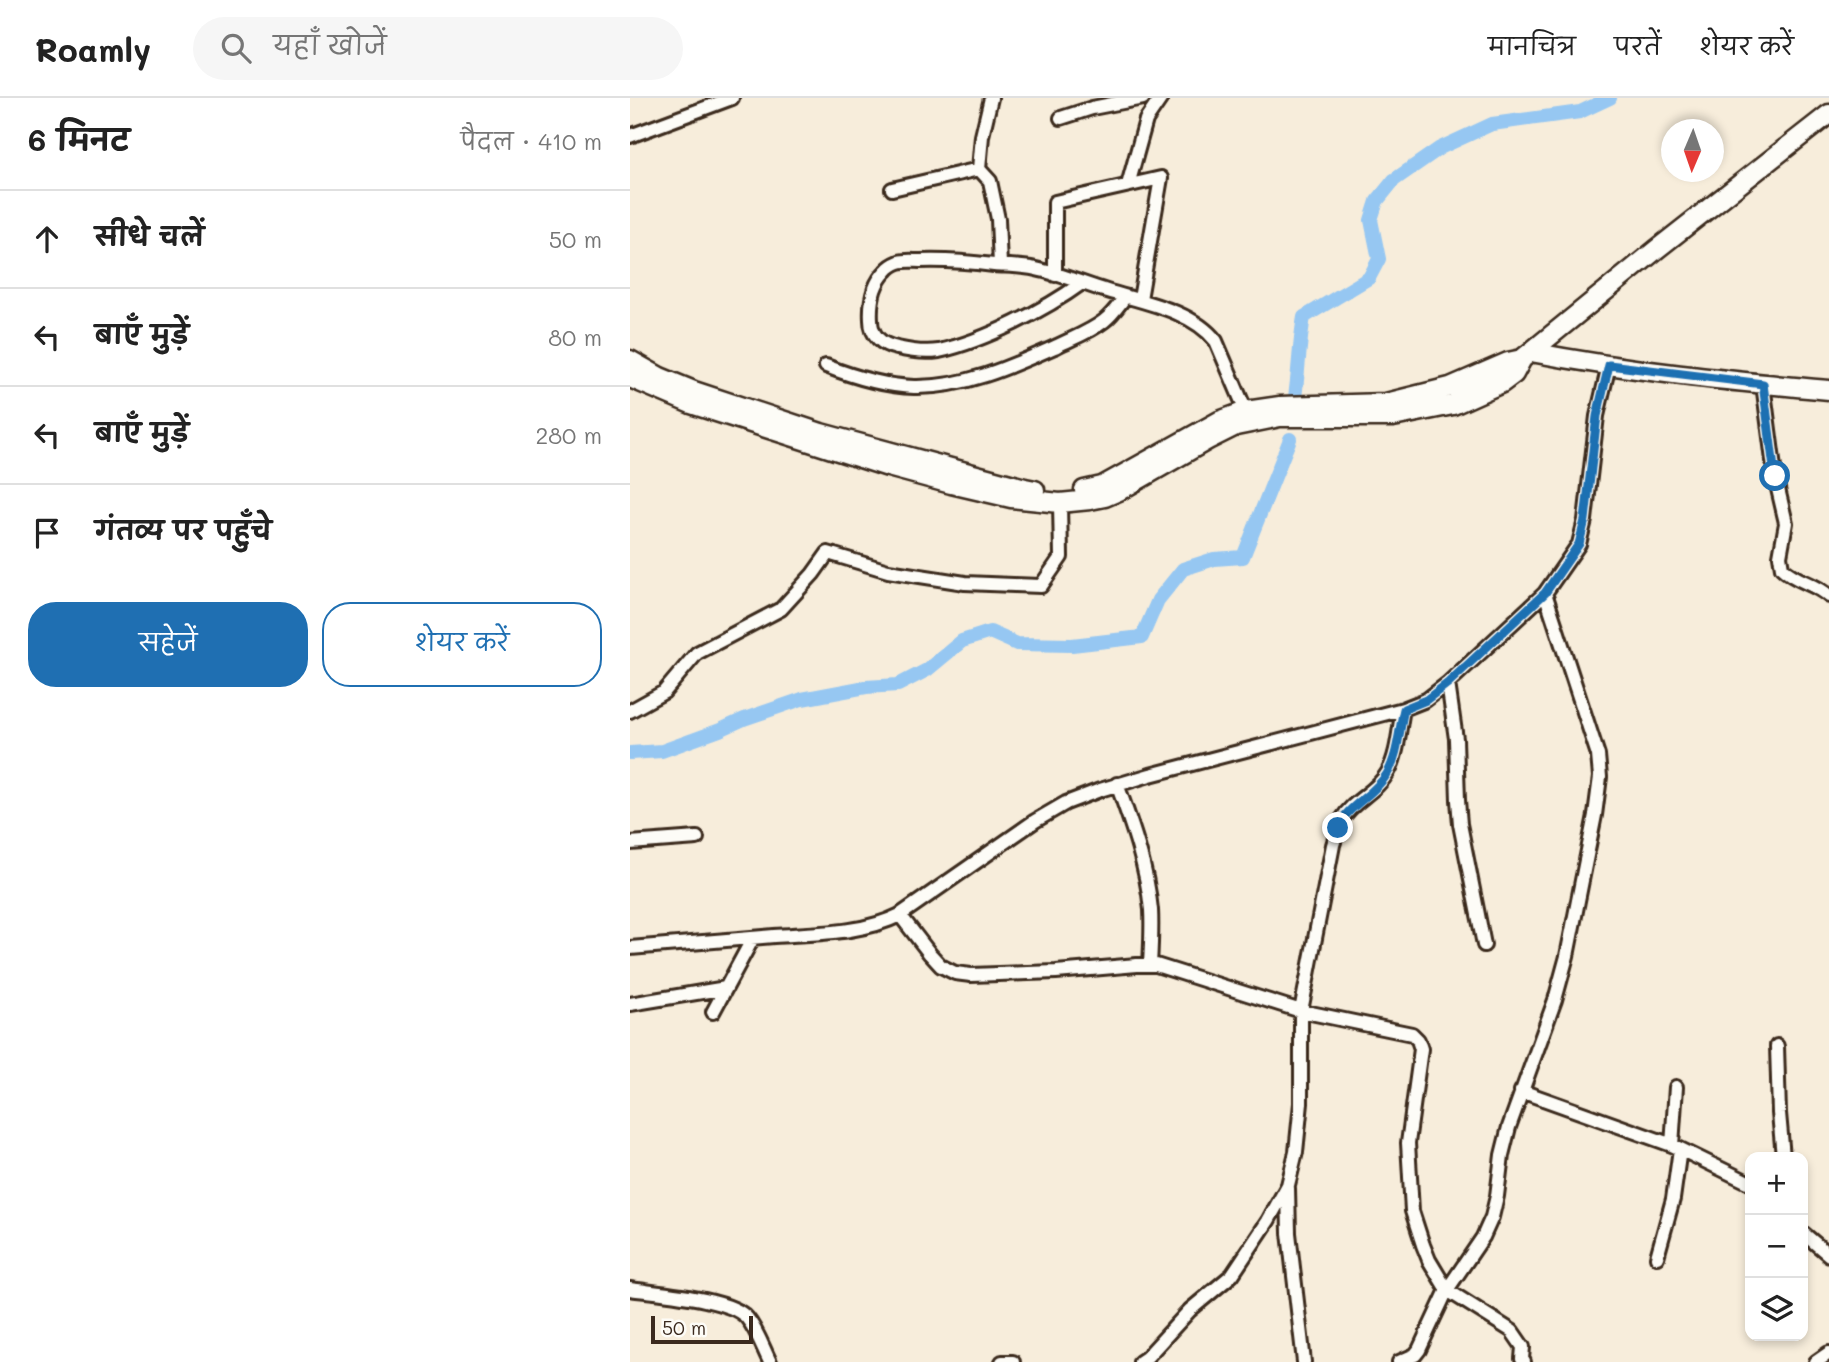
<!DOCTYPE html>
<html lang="hi">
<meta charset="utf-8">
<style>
:root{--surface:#fff;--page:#f6f6f6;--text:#222;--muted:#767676;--line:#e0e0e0;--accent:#1f6fb2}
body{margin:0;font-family:Mali,"Playpen Sans Deva",sans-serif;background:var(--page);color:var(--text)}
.controls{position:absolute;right:21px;bottom:21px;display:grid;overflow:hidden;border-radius:14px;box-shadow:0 4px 10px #0003}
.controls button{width:63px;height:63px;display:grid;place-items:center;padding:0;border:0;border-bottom:2px solid var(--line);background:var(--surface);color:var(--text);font:35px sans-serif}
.compass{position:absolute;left:1031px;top:21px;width:63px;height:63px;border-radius:50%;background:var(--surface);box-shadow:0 4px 10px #0003;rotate:182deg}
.scale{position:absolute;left:21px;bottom:18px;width:102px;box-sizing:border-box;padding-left:7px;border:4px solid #3b2a1e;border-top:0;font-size:19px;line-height:24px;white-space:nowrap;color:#3b2a1e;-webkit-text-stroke:5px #fdfcf7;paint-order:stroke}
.stop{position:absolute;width:21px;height:21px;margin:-16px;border:5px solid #1f6fb2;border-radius:50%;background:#fff}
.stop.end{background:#1f6fb2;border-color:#fff;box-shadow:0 2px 7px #0008}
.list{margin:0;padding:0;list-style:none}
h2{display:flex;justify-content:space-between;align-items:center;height:91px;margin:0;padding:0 28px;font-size:30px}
h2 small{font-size:23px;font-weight:400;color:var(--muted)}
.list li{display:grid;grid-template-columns:46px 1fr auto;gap:21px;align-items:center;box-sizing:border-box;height:98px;padding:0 28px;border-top:2px solid var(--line)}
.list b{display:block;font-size:26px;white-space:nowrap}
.list em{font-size:23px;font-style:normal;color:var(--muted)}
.actions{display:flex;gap:14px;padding:21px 28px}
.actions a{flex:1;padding:16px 0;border:2px solid var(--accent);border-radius:28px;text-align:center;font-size:24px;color:var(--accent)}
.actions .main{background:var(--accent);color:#fff}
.icon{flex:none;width:38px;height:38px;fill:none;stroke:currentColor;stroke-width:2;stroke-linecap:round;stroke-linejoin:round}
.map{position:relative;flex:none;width:1199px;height:1264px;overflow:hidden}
header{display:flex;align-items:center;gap:42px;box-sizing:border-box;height:98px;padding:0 35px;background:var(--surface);border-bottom:2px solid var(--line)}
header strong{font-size:33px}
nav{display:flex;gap:38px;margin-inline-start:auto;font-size:24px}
.search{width:490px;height:63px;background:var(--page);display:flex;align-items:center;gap:18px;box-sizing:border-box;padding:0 24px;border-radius:38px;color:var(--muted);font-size:26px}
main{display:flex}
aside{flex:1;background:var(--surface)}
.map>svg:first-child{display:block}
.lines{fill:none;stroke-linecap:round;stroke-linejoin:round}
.canal{stroke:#96c7f2;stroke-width:14}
.street-casing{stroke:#3b2a1e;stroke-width:18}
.secondary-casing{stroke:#3b2a1e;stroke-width:23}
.street{stroke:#fdfcf7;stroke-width:12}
.secondary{stroke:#fdfcf7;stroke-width:18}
.route{stroke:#1f6fb2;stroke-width:9}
</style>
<header>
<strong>Roamly</strong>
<div class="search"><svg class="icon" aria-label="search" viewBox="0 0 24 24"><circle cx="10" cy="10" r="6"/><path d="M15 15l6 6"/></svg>यहाँ खोजें</div>
<nav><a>मानचित्र</a><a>परतें</a><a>शेयर करें</a></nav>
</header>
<main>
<aside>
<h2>6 मिनट<small>पैदल · 410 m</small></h2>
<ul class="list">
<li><svg class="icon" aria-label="ahead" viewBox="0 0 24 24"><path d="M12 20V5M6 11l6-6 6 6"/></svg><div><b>सीधे चलें</b></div><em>50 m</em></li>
<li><svg class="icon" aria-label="left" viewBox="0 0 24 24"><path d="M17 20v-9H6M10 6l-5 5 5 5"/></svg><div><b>बाएँ मुड़ें</b></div><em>80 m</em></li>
<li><svg class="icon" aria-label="left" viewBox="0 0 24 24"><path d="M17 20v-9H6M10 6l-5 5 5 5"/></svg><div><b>बाएँ मुड़ें</b></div><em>280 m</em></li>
<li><svg class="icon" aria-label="arrive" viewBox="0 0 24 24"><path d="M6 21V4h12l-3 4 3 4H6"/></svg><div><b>गंतव्य पर पहुँचे</b></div></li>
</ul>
<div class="actions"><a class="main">सहेजें</a><a>शेयर करें</a></div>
</aside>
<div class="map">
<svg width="1199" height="1264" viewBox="0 0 1199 1264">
<rect width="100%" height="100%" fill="#f7eddb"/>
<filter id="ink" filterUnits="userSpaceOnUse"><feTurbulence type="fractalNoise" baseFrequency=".0143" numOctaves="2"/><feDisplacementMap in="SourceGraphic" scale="14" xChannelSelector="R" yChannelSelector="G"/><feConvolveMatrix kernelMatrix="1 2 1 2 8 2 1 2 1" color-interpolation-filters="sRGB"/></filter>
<g filter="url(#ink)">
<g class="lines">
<!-- canal -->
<path class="canal" d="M 665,299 C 669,272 669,246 674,219 L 739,180 L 749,161 L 741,122 L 747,103 L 764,82 L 810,50 L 862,26 L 950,14 L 980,0
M 0,655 L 32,653 L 90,632 L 114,621 L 172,601 L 236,589 L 268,587 L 297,572 L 332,543 L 360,534 L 387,546 L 442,547 L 512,539 L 528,502 L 553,471 L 584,461 L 613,459 L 660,341"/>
<!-- street casing -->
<g class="street-casing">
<path id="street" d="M 431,20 L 462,10 L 513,0
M 0,38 L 102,0
M 349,71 L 352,38 L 361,0
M 498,87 L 516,22 L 531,0
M 262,91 L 349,71 L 360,83 L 368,121 L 370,167
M 425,177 L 425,104 L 531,80 L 510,201
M 452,185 C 415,212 354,243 309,253 C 296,255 280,253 267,250 C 252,247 241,238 241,222 C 240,205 243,186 256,173 C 259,169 264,166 269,164 C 275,162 283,163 290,163 C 315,162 339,164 364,167 C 378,168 393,168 406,171 C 430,176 454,186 477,193 C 512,204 562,212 586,243 L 618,318
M 196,268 C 224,279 253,288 284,289 C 334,290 382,268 427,248 C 443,240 460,234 474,223 C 483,216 488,208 495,199
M 1133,286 L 1145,378 L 1156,425 L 1150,458 L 1152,470 C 1166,484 1185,485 1199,498
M 818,585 L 826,641 L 828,702 L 830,726 L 854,847
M 0,613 L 34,594 L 67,555 L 151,511 L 183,476 L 198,455 L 258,473 L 335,485 L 411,488 L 431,459 L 430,405
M 487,686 C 502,727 517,769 521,812 C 522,830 521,849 520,867
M 0,745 L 67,740
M 270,817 L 300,856 L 311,868 L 325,875 L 341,877 L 426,874 L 507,867 L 526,867 L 671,913 L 782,936 L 788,942 L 791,951 L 778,1045 L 782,1113 L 793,1147 L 799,1162 L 817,1192 L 882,1233 L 893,1249 L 892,1261 L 894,1264
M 0,850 C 48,846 96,842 144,838 C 186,835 232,836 270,817 L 405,723 L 436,705 L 470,692 L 520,677 L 773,611 L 796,602 L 818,585 L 915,495 L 949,446 L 955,422 L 967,318 L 979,267
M 0,906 L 96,890
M 83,914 L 123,840
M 1147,948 L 1149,1015 L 1153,1059
M 891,993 L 1042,1047 L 1120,1085
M 1042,1047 L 1046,989
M 658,1090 L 659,1135 L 674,1264
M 1173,1135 L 1199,1157
M 1027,1159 L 1043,1101 L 1050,1051
M 0,1191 C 26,1195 101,1200 117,1220 C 127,1232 133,1250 140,1264
M 372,1264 L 383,1264
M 510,1264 L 516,1260 L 560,1212 L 602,1177 L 638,1123 L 658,1087 L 666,1054 L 671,1005 L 671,913 L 703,747 C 706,739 707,729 712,721 C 723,702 747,694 758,674 C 768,656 769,631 773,611
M 769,1264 L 785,1257 L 789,1252 L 817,1192 L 853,1139 L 862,1119 L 867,1098 L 872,1057 L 879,1029 L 925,902 L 937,858 L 965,717 L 970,679 L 968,657 L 915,495
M 1186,1264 L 1199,1255"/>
</g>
<!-- secondary casing -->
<g class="secondary-casing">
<path id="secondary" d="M 901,254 C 1000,273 1099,283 1199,292
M 0,262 L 30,279 L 64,293 L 191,335 L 395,390 L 405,392
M 0,280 L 61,306 L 258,369 L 321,386 L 381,400 L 430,405 L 460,402 L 475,399 L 489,393 L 578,342 L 606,328 L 650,319 L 763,319 L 823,307 L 872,285 L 884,276 L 892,261 L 1027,151 L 1199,16
M 454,392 L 472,388 L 589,323 L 616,313 L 650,308 L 756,305 L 820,289 L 878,264 L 892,261"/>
</g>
<!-- street -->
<use href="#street" class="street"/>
<!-- secondary -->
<use href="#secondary" class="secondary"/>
</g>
</g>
<g class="lines" filter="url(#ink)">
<!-- route -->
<path class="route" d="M 708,730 C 717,707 744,698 757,676 C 768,658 769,632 774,611 L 796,602 L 818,585 L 915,495 L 949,446 L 955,422 L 967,318 L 979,267 L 1133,286 L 1145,378"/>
</g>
</svg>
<div class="controls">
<button>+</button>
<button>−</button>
<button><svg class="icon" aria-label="layers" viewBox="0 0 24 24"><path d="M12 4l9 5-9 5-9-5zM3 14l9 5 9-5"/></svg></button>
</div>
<svg class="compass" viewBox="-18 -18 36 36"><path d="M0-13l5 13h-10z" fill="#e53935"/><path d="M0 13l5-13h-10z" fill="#767676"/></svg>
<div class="scale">50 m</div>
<div class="stop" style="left:1145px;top:378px"></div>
<div class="stop end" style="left:708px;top:730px"></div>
</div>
</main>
